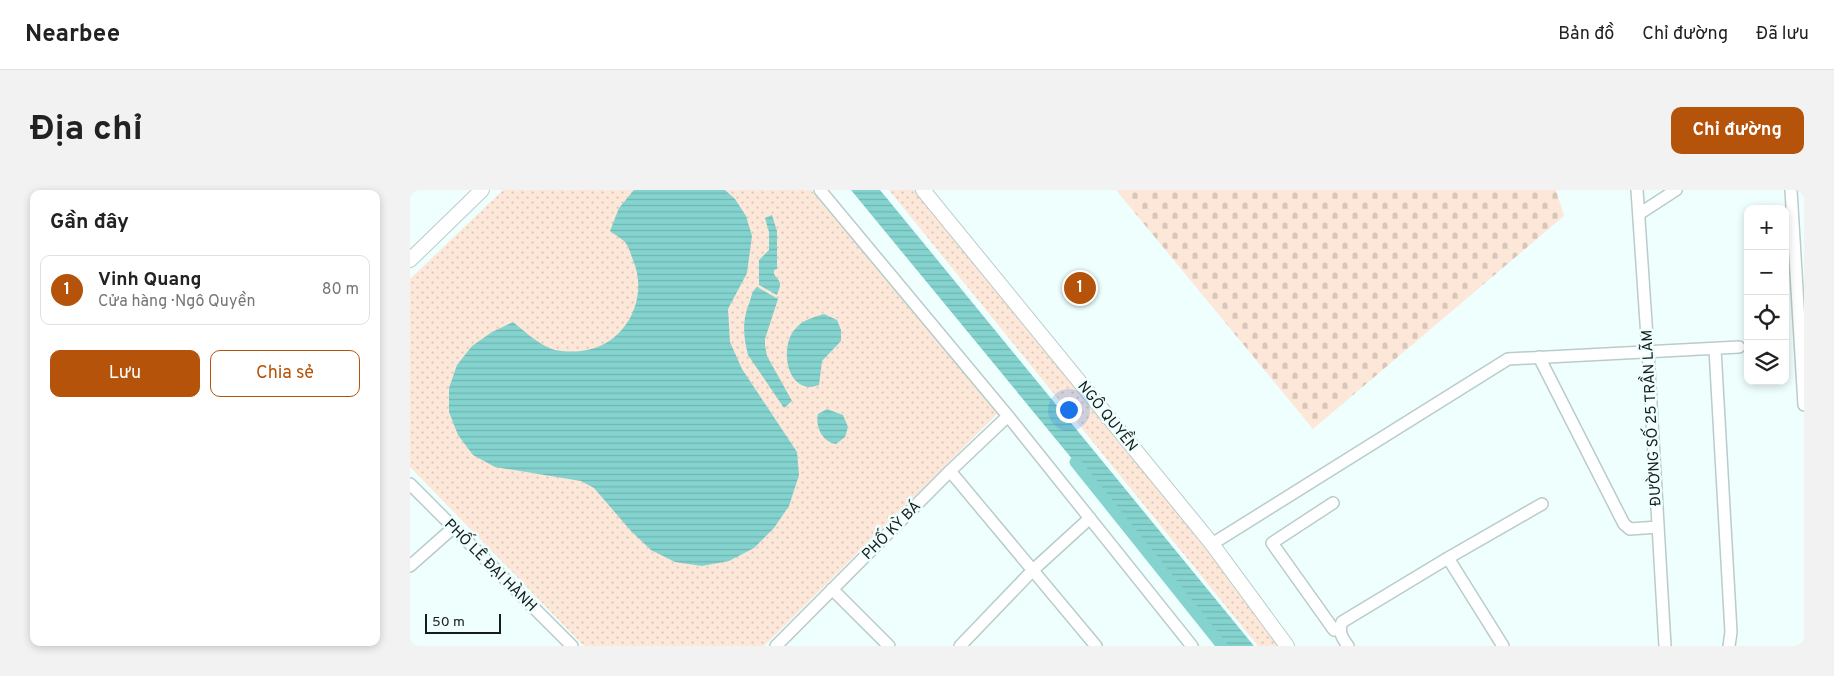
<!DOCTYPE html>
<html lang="vi">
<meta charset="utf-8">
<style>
:root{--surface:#fff;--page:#f2f2f2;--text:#222;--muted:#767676;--line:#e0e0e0;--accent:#b45309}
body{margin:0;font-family:Overpass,sans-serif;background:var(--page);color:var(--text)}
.controls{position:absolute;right:15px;top:15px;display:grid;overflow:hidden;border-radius:10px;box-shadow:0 2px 8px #0003}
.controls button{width:45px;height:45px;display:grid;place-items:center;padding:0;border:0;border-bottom:1px solid var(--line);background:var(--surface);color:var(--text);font:25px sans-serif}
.scale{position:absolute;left:15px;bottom:12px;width:76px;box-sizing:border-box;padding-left:5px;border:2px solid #151c1b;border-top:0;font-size:14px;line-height:18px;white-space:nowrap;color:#151c1b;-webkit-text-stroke:4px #effffe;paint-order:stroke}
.you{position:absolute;left:658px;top:219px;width:18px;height:18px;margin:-12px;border:4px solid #fff;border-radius:50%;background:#1a73e8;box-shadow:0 0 0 8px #1a73e833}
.badge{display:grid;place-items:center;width:32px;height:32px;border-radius:50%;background:var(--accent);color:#fff;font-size:16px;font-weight:700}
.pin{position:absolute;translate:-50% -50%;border:2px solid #fff;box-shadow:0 1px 5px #0006}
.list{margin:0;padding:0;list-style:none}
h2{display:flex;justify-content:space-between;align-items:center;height:65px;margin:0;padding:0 20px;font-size:21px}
h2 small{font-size:16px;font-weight:400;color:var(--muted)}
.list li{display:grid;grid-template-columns:32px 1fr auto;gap:15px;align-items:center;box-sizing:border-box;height:70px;margin:0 10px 10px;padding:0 10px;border:1px solid var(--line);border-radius:10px}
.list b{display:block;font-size:19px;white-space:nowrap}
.list p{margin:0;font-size:16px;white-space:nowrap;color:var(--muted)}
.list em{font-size:16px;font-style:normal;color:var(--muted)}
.actions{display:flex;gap:10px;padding:15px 20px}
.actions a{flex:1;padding:11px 0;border:1px solid var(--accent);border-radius:10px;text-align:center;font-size:18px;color:var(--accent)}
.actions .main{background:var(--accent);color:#fff}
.icon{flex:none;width:28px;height:28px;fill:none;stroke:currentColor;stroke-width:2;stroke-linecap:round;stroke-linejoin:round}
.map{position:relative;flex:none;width:1394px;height:456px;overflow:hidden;border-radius:10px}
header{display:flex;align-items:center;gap:30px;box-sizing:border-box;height:70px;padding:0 25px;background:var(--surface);border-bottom:1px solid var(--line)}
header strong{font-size:24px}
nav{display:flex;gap:28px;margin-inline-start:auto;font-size:18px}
.intro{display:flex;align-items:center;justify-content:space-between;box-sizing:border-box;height:120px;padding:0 30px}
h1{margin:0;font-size:35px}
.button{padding:12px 22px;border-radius:10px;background:var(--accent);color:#fff;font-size:18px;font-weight:700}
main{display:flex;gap:30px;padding:0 30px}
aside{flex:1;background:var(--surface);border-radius:10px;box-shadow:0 2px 8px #0003}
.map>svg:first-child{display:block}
.cemetery{fill:url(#cemetery-stones)}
.park{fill:url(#park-dots)}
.water{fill:url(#water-rules)}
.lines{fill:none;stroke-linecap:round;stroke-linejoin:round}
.canal{stroke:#84d3cf;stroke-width:11}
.minor-casing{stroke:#b9ccca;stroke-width:14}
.tertiary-casing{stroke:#b9ccca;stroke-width:16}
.minor{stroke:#fff;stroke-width:11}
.tertiary{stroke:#fff;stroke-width:14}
.labels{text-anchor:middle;stroke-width:5;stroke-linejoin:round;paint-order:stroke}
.street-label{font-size:15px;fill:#151c1b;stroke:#effffe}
</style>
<header>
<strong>Nearbee</strong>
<nav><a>Bản đồ</a><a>Chỉ đường</a><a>Đã lưu</a></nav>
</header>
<div class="intro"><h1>Địa chỉ</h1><a class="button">Chỉ đường</a></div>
<main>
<aside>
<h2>Gần đây<small></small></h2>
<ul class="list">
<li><span class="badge">1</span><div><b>Vinh Quang</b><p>Cửa hàng · Ngô Quyền</p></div><em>80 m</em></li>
</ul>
<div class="actions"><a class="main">Lưu</a><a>Chia sẻ</a></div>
</aside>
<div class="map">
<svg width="1394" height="456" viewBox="0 0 1394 456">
<defs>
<pattern id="cemetery-stones" width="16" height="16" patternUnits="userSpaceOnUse" patternTransform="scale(1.25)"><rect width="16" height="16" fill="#fce7d8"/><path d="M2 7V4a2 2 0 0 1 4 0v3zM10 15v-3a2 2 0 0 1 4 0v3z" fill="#d7c6b9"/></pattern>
<pattern id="park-dots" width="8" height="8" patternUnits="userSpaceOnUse" patternTransform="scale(1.25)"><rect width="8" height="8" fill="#fce7d8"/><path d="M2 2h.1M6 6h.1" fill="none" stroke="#d7c6b9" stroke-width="1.8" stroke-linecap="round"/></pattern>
<pattern id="water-rules" width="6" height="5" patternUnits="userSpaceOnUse" patternTransform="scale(1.25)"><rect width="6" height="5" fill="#84d3cf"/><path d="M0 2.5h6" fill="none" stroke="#71b5b1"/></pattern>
</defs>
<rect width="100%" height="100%" fill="#effffe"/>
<!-- cemetery -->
<path class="cemetery" d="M 706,0 L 1146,0 L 1154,26 L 903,239 Z"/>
<!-- park -->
<path class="park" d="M 93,0 L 401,0 L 588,223 L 354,456 L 174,456 L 0,277 L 0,89 Z
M 479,0 L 506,0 L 673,202 L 873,456 L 848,456 Z"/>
<!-- water -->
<path class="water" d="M 224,0 L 315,0 L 325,9 L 336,26 L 342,46 L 337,83 L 318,119 L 320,152 L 332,179 L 387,262 L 389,285 L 379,316 L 364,338 L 344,358 L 319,371 L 292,376 L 265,372 L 241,360 L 221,341 L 184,298 L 171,291 L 85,277 L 63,265 L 48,245 L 39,222 L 39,198 L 47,175 L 62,156 L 82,142 L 103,132 C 114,141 125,151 137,157 C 147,162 160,162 171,161 C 214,157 240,110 223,70 C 221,65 219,57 215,52 C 211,48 205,45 200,41 L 209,18 Z
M 441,0 L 470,0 L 844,456 L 816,456 Z
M 362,25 L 367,41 L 367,79 L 364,80 L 364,84 C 371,94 372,91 367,105 L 349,95 L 349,70 L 359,60 L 359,42 L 355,28 Z
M 347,97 L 368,109 L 355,149 L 355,155 L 357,166 L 382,211 L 374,218 L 338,165 C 333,145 332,130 340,111 C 342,105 342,101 347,97 Z
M 414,124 L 427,130 L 431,140 L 431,151 L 412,171 L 409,195 C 377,207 368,156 386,138 C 393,130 404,127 414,124 Z
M 417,219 L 433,225 L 438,237 L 435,247 L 426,254 C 412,252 405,236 408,224 Z"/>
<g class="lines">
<!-- canal -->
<path class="canal" d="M 665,272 L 812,456"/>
<!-- minor casing -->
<g class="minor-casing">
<path id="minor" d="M 410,0 L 598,226 L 782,456
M 1227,0 L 1238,162 L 1255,456
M 1381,0 L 1394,215
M 1229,24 L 1266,0
M 1305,159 L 1321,442 L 1319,456
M 1129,167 L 1214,334 L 1220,339 L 1248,337
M 540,281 L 686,456
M 0,294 L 162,456
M 923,313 L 862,353 L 924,440 L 930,437
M 802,354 L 1098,169 L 1329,157
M 0,376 L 44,337
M 422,399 L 479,456
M 366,456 L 540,281 L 598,226
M 550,456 L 623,380 L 680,328
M 938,456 C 932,448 928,441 932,432 L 1038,368
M 1093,456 L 1038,368 L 1132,314"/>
</g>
<!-- tertiary casing -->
<g class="tertiary-casing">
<path id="tertiary" d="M 513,0 L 802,354 L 877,456
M 0,70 L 72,0"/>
</g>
<!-- minor -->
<use href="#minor" class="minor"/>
<!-- tertiary -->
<use href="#tertiary" class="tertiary"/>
</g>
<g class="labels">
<!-- street labels -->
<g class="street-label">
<text transform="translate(698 226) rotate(51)" y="5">NGÔ QUYỀN</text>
<text transform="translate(1241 228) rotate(-93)" y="5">ĐƯỜNG SỐ 25 TRẦN LÃM</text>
<text transform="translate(481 340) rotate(-45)" y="5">PHỐ KỲ BÁ</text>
<text transform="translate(81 375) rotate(45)" y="5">PHỐ LÊ ĐẠI HÀNH</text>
</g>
</g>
</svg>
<div class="controls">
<button>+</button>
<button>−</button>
<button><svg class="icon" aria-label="locate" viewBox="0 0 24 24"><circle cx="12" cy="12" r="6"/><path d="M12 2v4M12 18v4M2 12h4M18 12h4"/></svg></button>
<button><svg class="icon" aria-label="layers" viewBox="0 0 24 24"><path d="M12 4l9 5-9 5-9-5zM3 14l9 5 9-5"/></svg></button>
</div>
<div class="scale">50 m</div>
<div class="you"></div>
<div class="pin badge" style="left:670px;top:98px">1</div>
</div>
</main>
